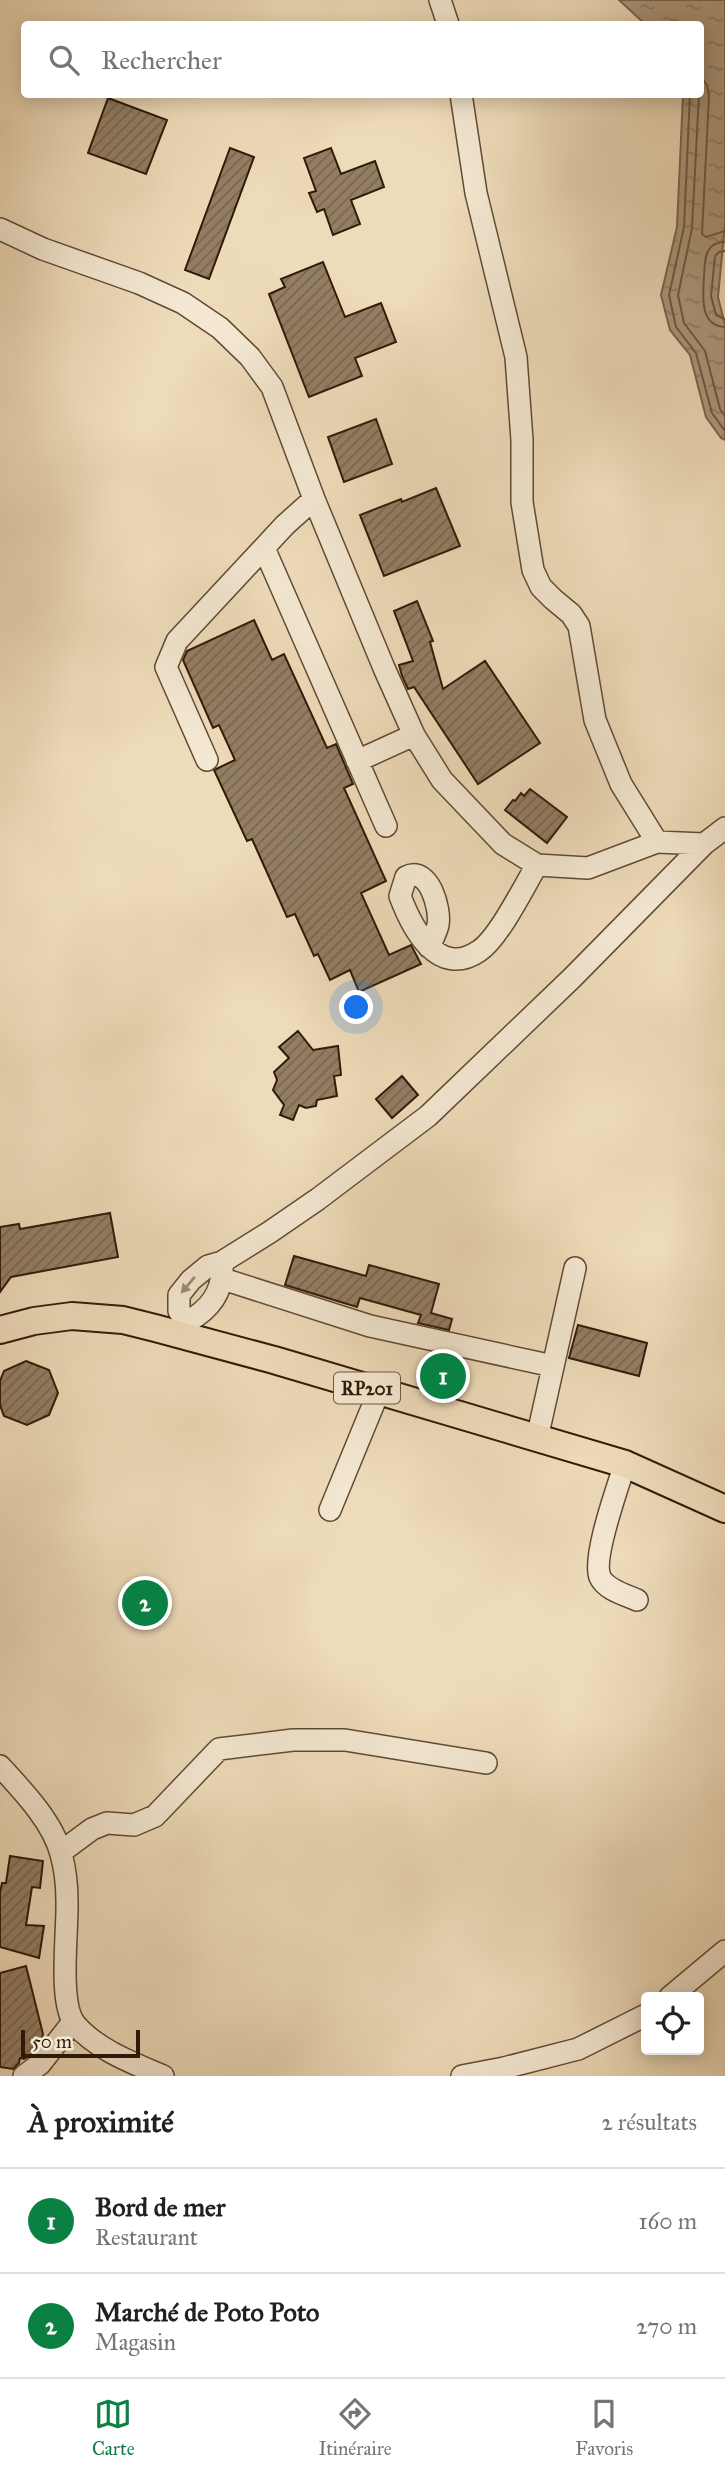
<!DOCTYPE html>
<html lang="fr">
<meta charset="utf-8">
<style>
:root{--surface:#fff;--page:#f6f6f6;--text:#202124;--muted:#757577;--line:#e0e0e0;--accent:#0b8043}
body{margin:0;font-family:"IM FELL Great Primer",serif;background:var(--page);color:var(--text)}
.controls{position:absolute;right:21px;bottom:21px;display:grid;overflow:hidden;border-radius:7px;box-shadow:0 4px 18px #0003}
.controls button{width:63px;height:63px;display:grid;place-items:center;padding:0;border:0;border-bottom:2px solid var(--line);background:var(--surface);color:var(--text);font:35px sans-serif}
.scale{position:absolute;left:21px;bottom:18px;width:119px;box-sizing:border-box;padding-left:7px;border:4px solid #301a08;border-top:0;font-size:19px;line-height:24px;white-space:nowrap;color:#301a08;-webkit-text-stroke:5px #f4e8d2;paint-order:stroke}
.you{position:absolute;left:357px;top:1008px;width:24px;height:24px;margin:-18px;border:5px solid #fff;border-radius:50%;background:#1a73e8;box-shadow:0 0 0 10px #1a73e833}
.badge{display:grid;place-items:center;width:46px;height:46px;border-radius:50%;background:var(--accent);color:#fff;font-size:23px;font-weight:700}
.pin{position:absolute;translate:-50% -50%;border:4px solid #fff;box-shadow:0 2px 7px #0006}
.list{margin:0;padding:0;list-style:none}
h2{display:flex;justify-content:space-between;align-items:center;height:91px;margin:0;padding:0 28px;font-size:30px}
h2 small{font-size:23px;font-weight:400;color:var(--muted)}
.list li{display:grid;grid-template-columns:46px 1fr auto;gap:21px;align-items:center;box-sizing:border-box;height:105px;padding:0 28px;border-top:2px solid var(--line)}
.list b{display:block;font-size:26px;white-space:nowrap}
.list p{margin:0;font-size:23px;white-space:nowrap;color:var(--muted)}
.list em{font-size:23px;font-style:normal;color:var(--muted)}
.icon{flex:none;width:38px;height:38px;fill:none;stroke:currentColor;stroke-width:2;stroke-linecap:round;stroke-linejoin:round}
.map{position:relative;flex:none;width:725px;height:2076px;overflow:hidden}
.search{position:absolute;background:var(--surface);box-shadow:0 4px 18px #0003;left:21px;right:21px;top:21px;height:77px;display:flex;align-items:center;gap:18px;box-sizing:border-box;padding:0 24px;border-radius:7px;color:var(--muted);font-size:26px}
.sheet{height:301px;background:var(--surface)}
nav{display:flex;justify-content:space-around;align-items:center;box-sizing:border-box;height:98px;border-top:2px solid var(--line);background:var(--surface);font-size:19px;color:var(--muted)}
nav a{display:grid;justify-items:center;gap:4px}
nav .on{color:var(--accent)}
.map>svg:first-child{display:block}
.water{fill:url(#water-ripples);stroke:#7b664e;stroke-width:2}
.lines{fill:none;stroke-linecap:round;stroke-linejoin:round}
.shore{stroke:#6e5a42;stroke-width:2}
.building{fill:url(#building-hatch);stroke:#301a08;stroke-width:2}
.minor-casing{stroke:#604a34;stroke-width:24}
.major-casing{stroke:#301a08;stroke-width:30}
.minor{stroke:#f4e8d2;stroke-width:21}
.major{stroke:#eedbb9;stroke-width:26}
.oneway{fill:#9c8b77}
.labels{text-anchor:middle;stroke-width:5;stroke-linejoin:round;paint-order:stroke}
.shield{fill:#f4e8d2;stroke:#6b5845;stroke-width:2}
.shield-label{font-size:19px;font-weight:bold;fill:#301a08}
</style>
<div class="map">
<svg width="725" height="2076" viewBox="0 0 725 2076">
<defs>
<pattern id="water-ripples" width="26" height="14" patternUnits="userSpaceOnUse" patternTransform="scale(1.75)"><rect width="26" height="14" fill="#ad997d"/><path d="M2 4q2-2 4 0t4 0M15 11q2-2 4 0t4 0" fill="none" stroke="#8d7c64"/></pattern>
<pattern id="building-hatch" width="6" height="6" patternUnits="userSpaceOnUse" patternTransform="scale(1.75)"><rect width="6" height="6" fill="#937e64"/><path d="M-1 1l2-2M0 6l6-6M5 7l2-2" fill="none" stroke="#786650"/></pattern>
</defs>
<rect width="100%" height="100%" fill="#eedbb9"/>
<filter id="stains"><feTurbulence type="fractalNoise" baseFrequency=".00286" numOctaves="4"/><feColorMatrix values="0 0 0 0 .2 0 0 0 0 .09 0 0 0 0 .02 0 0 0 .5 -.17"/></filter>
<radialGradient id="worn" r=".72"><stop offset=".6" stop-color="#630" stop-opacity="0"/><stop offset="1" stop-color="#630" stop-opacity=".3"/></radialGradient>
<!-- water -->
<path class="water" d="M 619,0 L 725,0 L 725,224 L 718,297 L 725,325 L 725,440 L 721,438 L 706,417 L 690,355 L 670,330 L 661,295 L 677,227 L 683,95 L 700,94 L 700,24 L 645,24 Z"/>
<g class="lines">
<!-- shore -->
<path class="shore" d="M 700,76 L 707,85 L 709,96 L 702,234 L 706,237 L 725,231
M 690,94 L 684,227 L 669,295 L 676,327 L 696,353 L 712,413 L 725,431
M 699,94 L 692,228 L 678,295 L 684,323 L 705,351 L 720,409 L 725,416
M 725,242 C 719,242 714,243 710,248 C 704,255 705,267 704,276 C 703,295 699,326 725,327
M 725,251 L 719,252 L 715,256 L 711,296 L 716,315 L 725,319"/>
</g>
<!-- building -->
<path class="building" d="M 108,98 L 167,120 L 146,174 L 88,153 Z
M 230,148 L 254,157 L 209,279 L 185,270 Z
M 331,148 L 341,174 L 375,161 L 384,187 L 351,200 L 360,224 L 333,235 L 324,209 L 317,212 L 309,193 L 316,191 L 304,158 Z
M 323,262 L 345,317 L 381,303 L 396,342 L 355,358 L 362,376 L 309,397 L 269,294 L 285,287 L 281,279 Z
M 376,419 L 392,464 L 344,482 L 328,437 Z
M 436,488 L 460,546 L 384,576 L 360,515 L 401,499 L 402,502 Z
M 417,601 L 433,641 L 430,642 L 443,689 L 485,661 L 540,743 L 478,784 L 414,687 L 408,689 L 402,676 L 399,665 L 413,661 L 394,611 Z
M 254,620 L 272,660 L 284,654 L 327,748 L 336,744 L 353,784 L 344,788 L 386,881 L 361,893 L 389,955 L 411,945 L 421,964 L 359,992 L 350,970 L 330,980 L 318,954 L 314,956 L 295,914 L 287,917 L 252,839 L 247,841 L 214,770 L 235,760 L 219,725 L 213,728 L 183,660 L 187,651 Z
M 530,789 L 567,817 L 547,843 L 505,810 L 513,800 L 515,801 L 521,793 L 524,796 Z
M 298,1031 L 313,1050 L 338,1046 L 341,1075 L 334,1076 L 337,1096 L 317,1100 L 316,1106 L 306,1108 L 299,1105 L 293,1120 L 280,1115 L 284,1105 L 273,1090 L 277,1080 L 274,1072 L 289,1058 L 279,1047 Z
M 402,1076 L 418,1095 L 392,1118 L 376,1099 Z
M 110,1213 L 118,1257 L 11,1277 L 0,1292 L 0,1227 L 19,1224 L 20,1229 Z
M 294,1256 L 366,1276 L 369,1265 L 439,1284 L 431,1313 L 452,1319 L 449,1330 L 418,1323 L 421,1315 L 360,1298 L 357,1307 L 285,1285 Z
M 578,1325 L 647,1343 L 639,1376 L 569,1358 Z
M 26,1361 L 49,1370 L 58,1393 L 49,1415 L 27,1425 L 4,1416 L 0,1405 L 0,1381 L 4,1371 Z
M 10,1856 L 43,1861 L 40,1888 L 32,1887 L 26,1925 L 44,1926 L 39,1958 L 0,1947 L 0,1892 L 2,1883 L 6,1883 Z
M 26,1966 L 43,2034 L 41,2041 L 31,2055 L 24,2059 L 20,2058 L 19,2063 L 13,2069 L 0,2067 L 0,1973 Z"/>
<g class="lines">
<!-- minor casing -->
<g class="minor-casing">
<path id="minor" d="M 440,0 L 448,24
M 461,94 L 476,193 L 516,357 L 522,440 L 522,502 L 533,570 L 541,587 L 553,599 L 571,614 L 579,626 L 595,720 L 621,784 L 657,842
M 0,229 L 43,249 L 139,283 L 183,303 L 220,328 L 250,357 L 272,387 L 314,499 L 384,668 L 414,735 L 442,780 L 503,844 L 537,865 L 588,868 L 657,842 L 704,844
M 264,548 L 386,826
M 207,760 L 166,667 L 177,641 L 285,525 L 314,499
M 357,761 L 414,735
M 429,947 C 432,940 436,933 438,925 C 441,909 429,865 406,877 L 400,896 C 412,928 438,979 479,951 C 499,938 524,886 537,865
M 223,1279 L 370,1326 L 553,1366
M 187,1322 L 179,1311 L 179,1295 L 191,1280 L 208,1266 L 222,1262 L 270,1232 L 318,1199 L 428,1116 L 572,978 L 704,844 L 725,828
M 183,1335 L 187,1322 C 209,1310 223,1293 222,1267
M 540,1425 L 575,1268
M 625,1464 C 618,1486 592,1558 600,1577 C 606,1590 626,1595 637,1600
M 330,1510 L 379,1391
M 0,1766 C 22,1790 53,1822 61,1854 C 65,1868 67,1887 67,1902 C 68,1930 58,2003 75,2024 C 97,2050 133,2063 163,2076
M 61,1852 L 92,1829 L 107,1823 L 134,1825 L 155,1816 L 219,1749 L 293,1740 L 345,1740 L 486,1763
M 670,1997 L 725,1951
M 24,2076 L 40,2064 L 73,2022
M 462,2076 L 504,2068 L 578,2049 L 646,2015"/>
</g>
<!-- major casing -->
<g class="major-casing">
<path id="major" d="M 0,1330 L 34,1321 L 72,1316 L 123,1320 L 155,1328 L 274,1360 L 625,1464 L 725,1509"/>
</g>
<!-- minor -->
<use href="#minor" class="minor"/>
<!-- major -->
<use href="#major" class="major"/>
</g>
<!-- one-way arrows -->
<defs><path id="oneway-solid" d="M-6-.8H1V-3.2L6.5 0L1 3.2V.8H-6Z" transform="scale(1.75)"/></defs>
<use class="oneway" href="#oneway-solid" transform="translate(188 1285) rotate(130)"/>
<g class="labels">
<!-- shield labels -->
<rect class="shield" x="334" y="1372.5" width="66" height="31" rx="5"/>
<g class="shield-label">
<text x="367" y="1395">RP201</text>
</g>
</g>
<rect width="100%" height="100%" filter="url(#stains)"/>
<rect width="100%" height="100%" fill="url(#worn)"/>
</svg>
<div class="controls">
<button><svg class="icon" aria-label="locate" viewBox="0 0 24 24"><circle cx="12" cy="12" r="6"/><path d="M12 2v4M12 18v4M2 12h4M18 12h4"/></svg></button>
</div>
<div class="scale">50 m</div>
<div class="you"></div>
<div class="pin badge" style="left:443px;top:1376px">1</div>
<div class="pin badge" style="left:145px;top:1603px">2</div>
<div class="search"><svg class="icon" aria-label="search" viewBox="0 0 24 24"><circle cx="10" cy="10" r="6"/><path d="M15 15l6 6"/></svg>Rechercher</div>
</div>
<section class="sheet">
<h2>À proximité<small>2 résultats</small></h2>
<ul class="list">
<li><span class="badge">1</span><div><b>Bord de mer</b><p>Restaurant</p></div><em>160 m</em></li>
<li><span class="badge">2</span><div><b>Marché de Poto Poto</b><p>Magasin</p></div><em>270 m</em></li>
</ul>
</section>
<nav>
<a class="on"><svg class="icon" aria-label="map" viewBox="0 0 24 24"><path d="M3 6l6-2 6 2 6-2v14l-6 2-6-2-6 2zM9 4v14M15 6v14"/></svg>Carte</a>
<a><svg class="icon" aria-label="directions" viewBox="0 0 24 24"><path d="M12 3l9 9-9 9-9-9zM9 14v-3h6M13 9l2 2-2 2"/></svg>Itinéraire</a>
<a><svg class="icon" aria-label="saved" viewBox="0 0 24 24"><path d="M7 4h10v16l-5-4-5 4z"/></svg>Favoris</a>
</nav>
